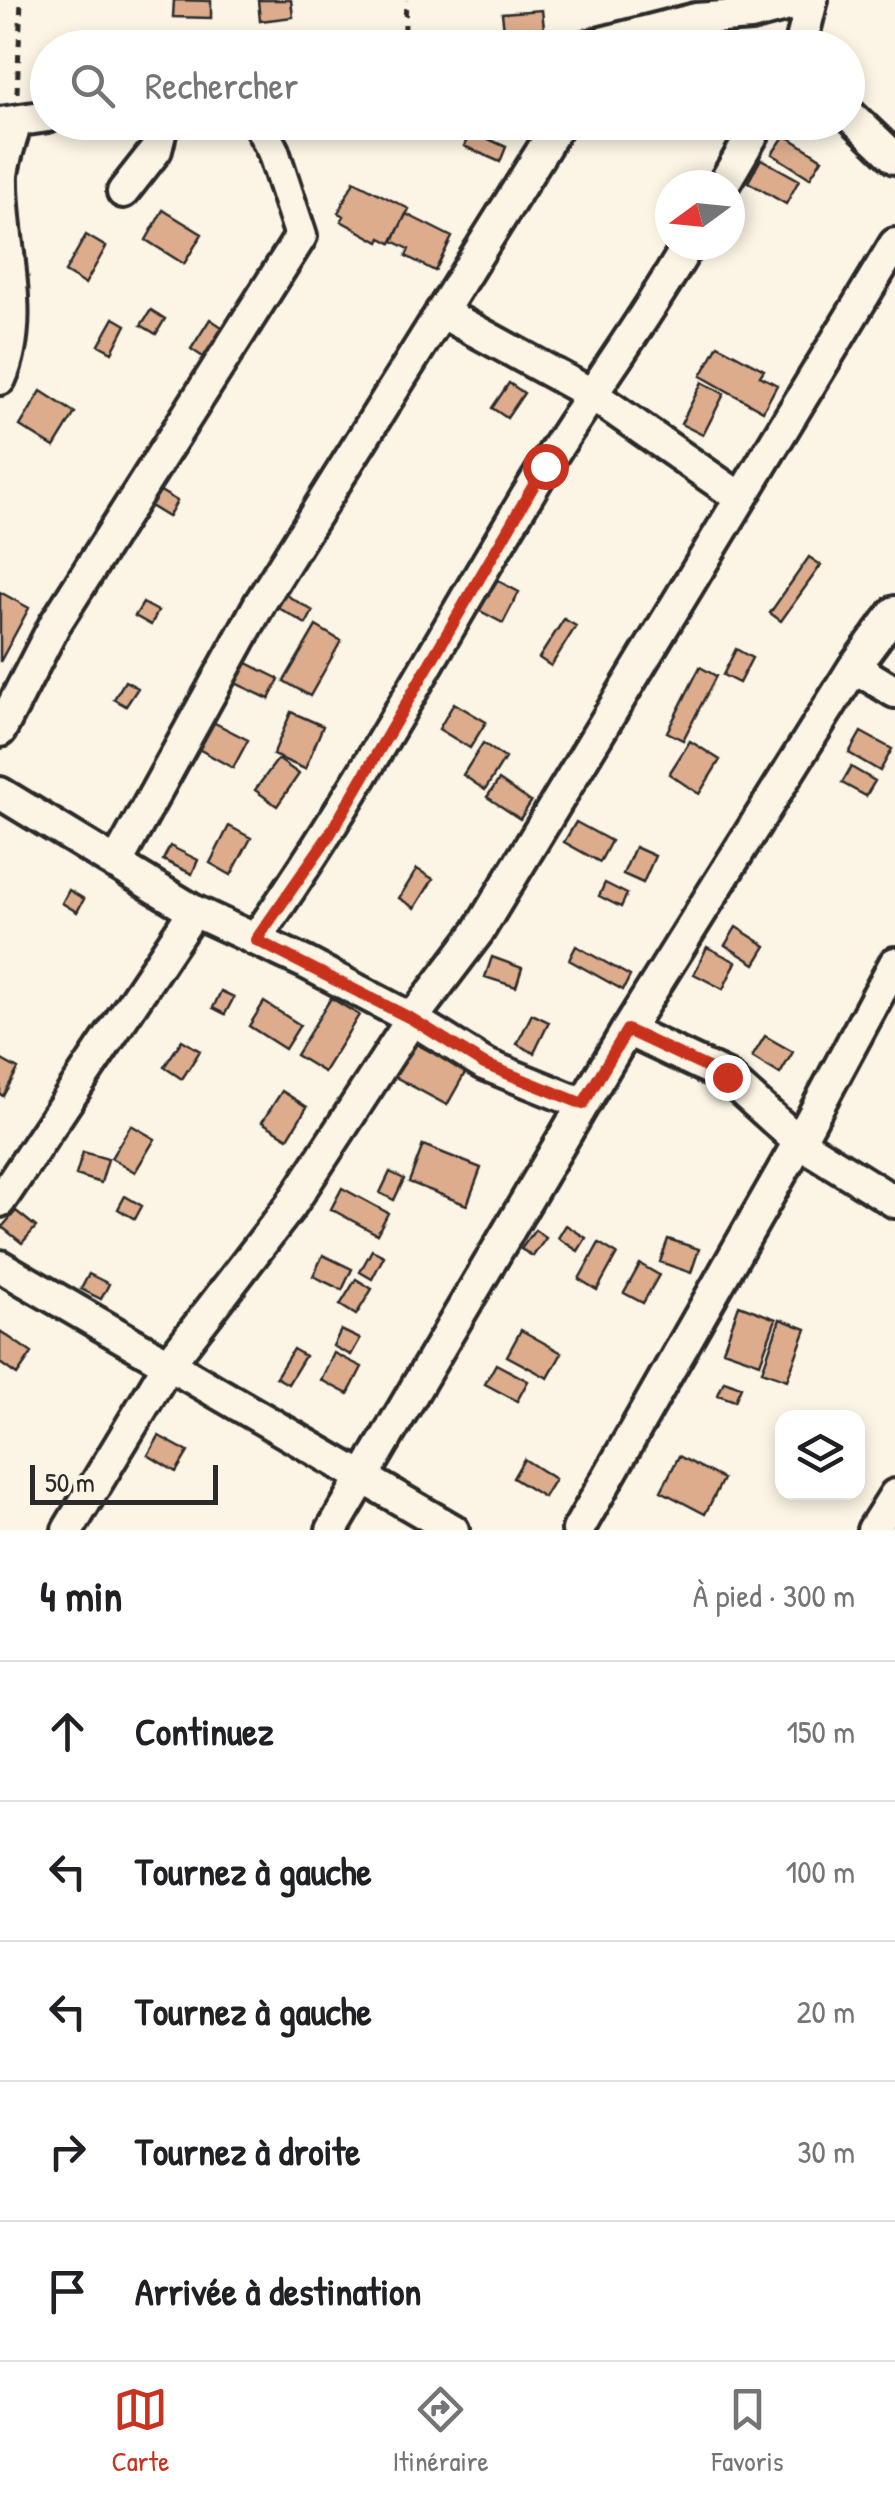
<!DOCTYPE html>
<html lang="fr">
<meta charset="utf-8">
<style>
:root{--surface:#fff;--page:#f2f2f2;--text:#202124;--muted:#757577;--line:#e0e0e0;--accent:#c8321e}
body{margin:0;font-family:"Patrick Hand",sans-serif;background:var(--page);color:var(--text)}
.controls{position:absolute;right:30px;bottom:30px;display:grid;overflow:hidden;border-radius:20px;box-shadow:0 5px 15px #0003}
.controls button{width:90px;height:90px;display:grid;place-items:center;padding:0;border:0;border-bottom:2px solid var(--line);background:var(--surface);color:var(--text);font:50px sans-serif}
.compass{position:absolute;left:655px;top:170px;width:90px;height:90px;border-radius:50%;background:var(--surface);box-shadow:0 5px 15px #0003;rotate:255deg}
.scale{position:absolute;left:30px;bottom:25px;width:188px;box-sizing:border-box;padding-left:10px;border:5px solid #2b2b2b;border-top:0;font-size:28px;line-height:35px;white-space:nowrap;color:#2b2b2b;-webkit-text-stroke:8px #fcf5e5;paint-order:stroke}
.stop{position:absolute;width:30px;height:30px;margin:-22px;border:8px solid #c8321e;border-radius:50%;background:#fff}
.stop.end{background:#c8321e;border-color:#fff;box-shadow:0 2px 10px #0008}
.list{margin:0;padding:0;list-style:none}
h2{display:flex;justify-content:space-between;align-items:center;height:130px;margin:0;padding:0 40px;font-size:42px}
h2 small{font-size:32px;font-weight:400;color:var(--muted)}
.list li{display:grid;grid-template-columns:65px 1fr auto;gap:30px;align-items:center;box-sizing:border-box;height:140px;padding:0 40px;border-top:2px solid var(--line)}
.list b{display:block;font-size:38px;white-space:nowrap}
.list em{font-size:32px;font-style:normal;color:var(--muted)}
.icon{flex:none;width:55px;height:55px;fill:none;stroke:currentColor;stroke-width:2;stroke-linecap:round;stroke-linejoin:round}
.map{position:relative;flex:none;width:895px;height:1530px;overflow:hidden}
.search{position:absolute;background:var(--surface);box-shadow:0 5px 15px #0003;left:30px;right:30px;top:30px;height:110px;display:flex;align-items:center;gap:25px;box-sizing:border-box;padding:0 35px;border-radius:55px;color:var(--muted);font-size:38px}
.sheet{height:830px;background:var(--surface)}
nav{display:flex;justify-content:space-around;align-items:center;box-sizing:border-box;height:140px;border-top:2px solid var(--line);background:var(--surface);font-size:28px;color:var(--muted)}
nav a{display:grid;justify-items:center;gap:5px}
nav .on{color:var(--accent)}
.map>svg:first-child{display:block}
.building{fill:#dcac8d;stroke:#2b2b2b;stroke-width:2.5}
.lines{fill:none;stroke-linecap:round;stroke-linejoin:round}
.minor-casing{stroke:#2b2b2b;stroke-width:38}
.path{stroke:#2b2b2b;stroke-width:5;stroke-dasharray:8 8;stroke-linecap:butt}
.minor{stroke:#fcf5e5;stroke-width:30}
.route{stroke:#c8321e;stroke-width:12}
</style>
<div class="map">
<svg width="895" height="1530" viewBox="0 0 895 1530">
<rect width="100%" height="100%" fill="#fcf5e5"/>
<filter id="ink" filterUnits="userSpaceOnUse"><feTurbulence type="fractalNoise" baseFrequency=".01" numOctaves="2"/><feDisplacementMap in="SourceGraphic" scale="20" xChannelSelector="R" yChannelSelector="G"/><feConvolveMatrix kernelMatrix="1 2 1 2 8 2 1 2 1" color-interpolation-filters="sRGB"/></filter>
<g filter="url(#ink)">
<!-- building -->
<path class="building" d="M 174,0 L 211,1 L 211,18 L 173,17 Z
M 258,0 L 291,0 L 293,17 L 260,21 Z
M 542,10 L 546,47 L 506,48 L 502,13 Z
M 708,28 L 743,48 L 698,45 Z
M 471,131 L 506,147 L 500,162 L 464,146 Z
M 785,135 L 822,159 L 810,178 L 772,154 Z
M 761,159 L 799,180 L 786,204 L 748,182 Z
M 354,181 L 409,209 L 391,243 L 381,238 L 379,242 L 341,221 L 344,216 L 338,213 Z
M 163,210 L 202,234 L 184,264 L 146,240 Z
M 406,214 L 452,237 L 435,271 L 406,256 L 409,249 L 393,241 Z
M 86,235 L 106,247 L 85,284 L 65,272 Z
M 151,310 L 165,319 L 156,334 L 141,325 Z
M 114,318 L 126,325 L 112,352 L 99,345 Z
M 210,319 L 225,329 L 206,359 L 191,349 Z
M 718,345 L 764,370 L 760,376 L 777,385 L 763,411 L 701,376 Z
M 702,382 L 724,394 L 703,435 L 681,424 Z
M 509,383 L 524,393 L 507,418 L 492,408 Z
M 41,391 L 75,413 L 54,447 L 20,426 Z
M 152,486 L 177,501 L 168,517 L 142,501 Z
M 809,557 L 821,565 L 781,621 L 770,613 Z
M 485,574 L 519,592 L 503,623 L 469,605 Z
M 0,592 L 29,608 L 0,662 Z
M 281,592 L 313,611 L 306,624 L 274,605 Z
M 143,603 L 158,611 L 151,625 L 135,616 Z
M 564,619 L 576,626 L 551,666 L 539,658 Z
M 316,626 L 341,641 L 310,696 L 284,681 Z
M 736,649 L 752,658 L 739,683 L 723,675 Z
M 243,661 L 279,679 L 269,699 L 233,682 Z
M 700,667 L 716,676 L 683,740 L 667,732 Z
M 125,681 L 138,688 L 126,706 L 114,699 Z
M 454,703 L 486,722 L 470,748 L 439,729 Z
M 291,712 L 323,726 L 305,769 L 273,755 Z
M 209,720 L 248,740 L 233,768 L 195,747 Z
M 861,732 L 892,749 L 880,771 L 849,753 Z
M 690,741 L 720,760 L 699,794 L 669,774 Z
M 483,743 L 505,758 L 485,790 L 463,775 Z
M 278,759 L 299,774 L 277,806 L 255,790 Z
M 851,767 L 875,781 L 866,796 L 842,783 Z
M 499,780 L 531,802 L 520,819 L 487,797 Z
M 576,822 L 611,841 L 600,862 L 564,842 Z
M 229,826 L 251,838 L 231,875 L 210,863 Z
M 170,846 L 198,860 L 192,874 L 163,860 Z
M 635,847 L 655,856 L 643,883 L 623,874 Z
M 417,869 L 433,879 L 415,908 L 399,898 Z
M 605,883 L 627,894 L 621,907 L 599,896 Z
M 69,890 L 84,899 L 77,912 L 62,903 Z
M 736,927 L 766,946 L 755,964 L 725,945 Z
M 576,946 L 630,976 L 623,990 L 569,960 Z
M 707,947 L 736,962 L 723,989 L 694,974 Z
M 492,957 L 522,968 L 516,987 L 485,977 Z
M 221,991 L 234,997 L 225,1014 L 213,1008 Z
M 331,998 L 359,1015 L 324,1072 L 296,1055 Z
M 264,1002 L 300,1025 L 285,1049 L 249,1026 Z
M 532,1014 L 549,1022 L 534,1053 L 517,1044 Z
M 765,1036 L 793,1052 L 780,1074 L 752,1057 Z
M 407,1039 L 466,1071 L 447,1105 L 388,1073 Z
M 182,1040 L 200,1051 L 182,1079 L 164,1067 Z
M 0,1059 L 18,1069 L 3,1096 L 0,1094 Z
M 282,1091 L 307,1107 L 288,1138 L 262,1122 Z
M 131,1125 L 155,1139 L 135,1172 L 111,1158 Z
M 423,1145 L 481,1168 L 467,1205 L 409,1182 Z
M 83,1152 L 108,1159 L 101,1183 L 76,1175 Z
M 390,1172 L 404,1179 L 394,1200 L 380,1193 Z
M 342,1188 L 388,1213 L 377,1234 L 331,1209 Z
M 125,1196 L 142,1206 L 135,1219 L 118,1209 Z
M 16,1211 L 36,1227 L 22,1243 L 2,1227 Z
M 566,1225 L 586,1238 L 578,1251 L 558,1238 Z
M 535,1230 L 546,1238 L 533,1256 L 521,1249 Z
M 668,1239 L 699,1249 L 691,1273 L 660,1262 Z
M 599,1243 L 617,1254 L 597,1290 L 579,1279 Z
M 372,1250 L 384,1256 L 372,1279 L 360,1272 Z
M 323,1255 L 352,1269 L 342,1290 L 313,1276 Z
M 640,1264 L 659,1275 L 643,1303 L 624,1293 Z
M 89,1274 L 109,1284 L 101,1299 L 81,1289 Z
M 356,1279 L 372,1289 L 356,1315 L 340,1305 Z
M 739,1305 L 776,1319 L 760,1363 L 723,1350 Z
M 780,1319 L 806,1329 L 787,1380 L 762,1371 Z
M 341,1330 L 360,1339 L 351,1355 L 333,1346 Z
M 521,1330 L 562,1353 L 548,1378 L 507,1356 Z
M 0,1331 L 32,1353 L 17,1375 L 0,1363 Z
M 293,1349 L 305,1356 L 288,1384 L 276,1377 Z
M 334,1353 L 362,1367 L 348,1394 L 321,1380 Z
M 496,1364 L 528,1381 L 517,1401 L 485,1384 Z
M 724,1381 L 741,1387 L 735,1401 L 718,1395 Z
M 159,1436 L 188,1452 L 176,1472 L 148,1455 Z
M 679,1456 L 723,1479 L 705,1514 L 661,1491 Z
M 524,1459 L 555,1479 L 544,1497 L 513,1478 Z"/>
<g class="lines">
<!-- minor casing -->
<g class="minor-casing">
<path id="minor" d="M 582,48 L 696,19 L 751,15 L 807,0
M 800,48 L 812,0
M 848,113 L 895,158
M 0,123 L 48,116
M 723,185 L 760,122
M 123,192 L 156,150 L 163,122
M 441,312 L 593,395 L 739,497
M 0,379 C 28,317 0,241 2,175 C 4,157 12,138 16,121
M 854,667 L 895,692
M 0,731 L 55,624 L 301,236 L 273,151 L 258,122
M 0,793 L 194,911 L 306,963 L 412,1019 L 484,1064 L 583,1104
M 116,864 L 260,603 L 560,122
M 255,940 C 362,788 447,625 544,468 C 591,392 644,322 688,245
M 627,1030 L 727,1077 L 799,1142 L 895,1202
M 0,1201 L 194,911
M 0,1266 L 453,1530
M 68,1530 L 168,1365 L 291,1205 L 412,1019 L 478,932 L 895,244
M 332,1530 L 627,1030 L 854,667 L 895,612
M 578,1530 L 799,1142 L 895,963
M 873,1530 L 895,1495"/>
</g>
<!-- path -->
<path class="path" d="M 404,48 L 406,0
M 17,93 L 21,0"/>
<!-- minor -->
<use href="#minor" class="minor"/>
</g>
</g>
<g class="lines" filter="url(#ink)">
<!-- route -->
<path class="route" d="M 545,466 L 330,834 L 256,940 L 412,1019 L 484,1064 L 583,1104 L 627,1030 L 727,1077"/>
</g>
</svg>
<div class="controls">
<button><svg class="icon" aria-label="layers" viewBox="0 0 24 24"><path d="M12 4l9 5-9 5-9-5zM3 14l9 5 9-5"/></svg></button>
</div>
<svg class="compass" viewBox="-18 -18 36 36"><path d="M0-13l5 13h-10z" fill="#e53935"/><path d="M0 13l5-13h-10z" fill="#757577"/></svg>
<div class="scale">50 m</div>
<div class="stop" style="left:545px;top:466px"></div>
<div class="stop end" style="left:727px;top:1077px"></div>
<div class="search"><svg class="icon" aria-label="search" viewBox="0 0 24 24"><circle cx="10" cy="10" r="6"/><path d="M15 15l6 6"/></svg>Rechercher</div>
</div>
<section class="sheet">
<h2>4 min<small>À pied · 300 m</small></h2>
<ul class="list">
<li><svg class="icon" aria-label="ahead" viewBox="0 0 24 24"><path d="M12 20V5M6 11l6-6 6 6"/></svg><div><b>Continuez</b></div><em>150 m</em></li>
<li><svg class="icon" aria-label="left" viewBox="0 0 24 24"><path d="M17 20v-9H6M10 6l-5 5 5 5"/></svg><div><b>Tournez à gauche</b></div><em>100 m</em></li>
<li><svg class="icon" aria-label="left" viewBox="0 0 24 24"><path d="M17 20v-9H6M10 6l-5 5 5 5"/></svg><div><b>Tournez à gauche</b></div><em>20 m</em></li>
<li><svg class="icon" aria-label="right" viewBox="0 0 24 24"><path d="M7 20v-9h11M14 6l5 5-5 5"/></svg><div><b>Tournez à droite</b></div><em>30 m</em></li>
<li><svg class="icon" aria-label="arrive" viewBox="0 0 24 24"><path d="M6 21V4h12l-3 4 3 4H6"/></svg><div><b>Arrivée à destination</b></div></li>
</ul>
</section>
<nav>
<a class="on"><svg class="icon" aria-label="map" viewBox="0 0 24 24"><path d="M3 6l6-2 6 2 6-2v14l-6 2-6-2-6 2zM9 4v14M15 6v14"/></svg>Carte</a>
<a><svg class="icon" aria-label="directions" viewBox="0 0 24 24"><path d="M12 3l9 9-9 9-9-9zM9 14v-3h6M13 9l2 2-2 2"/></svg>Itinéraire</a>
<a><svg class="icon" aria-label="saved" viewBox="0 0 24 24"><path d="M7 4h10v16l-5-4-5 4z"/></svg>Favoris</a>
</nav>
